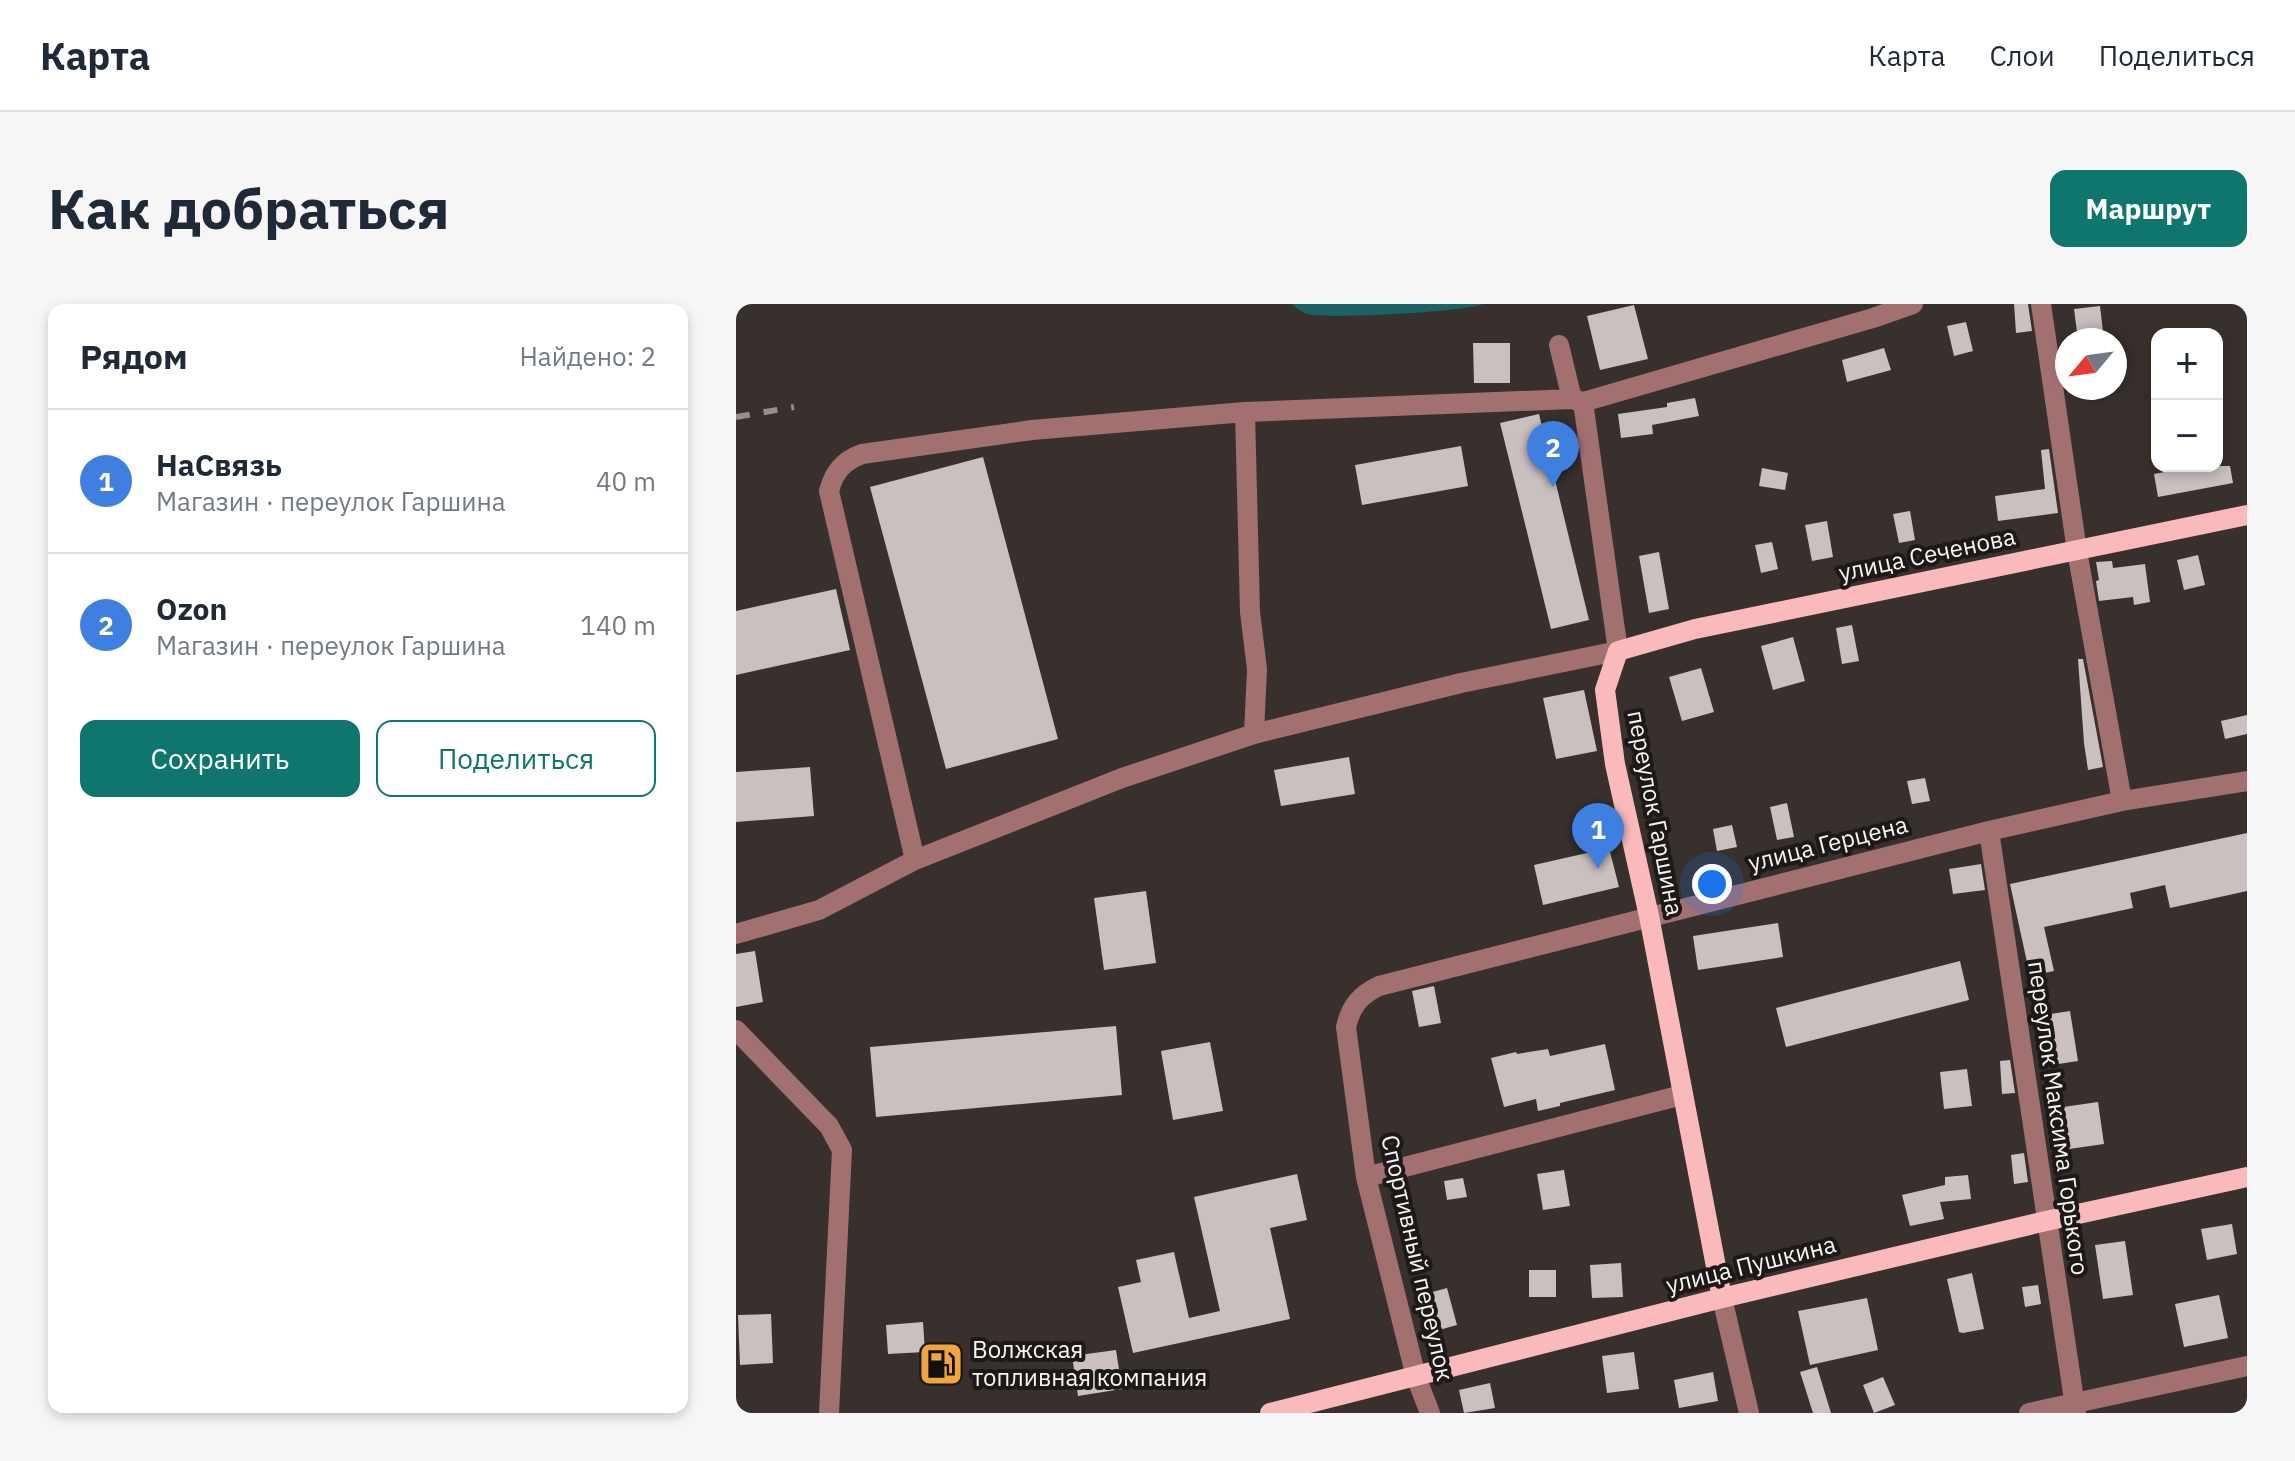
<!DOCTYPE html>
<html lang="ru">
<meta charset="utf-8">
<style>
:root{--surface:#fff;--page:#f6f6f7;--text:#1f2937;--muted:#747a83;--line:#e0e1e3;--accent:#0f766e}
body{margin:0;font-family:"IBM Plex Sans",sans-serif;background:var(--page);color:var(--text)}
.controls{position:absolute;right:24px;top:24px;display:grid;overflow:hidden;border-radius:16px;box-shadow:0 4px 12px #0003}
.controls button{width:72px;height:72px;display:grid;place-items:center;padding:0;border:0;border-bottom:2px solid var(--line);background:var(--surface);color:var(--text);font:40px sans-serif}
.compass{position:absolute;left:1319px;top:24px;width:72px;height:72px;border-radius:50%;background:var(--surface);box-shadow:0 4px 12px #0003;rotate:241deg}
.you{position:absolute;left:976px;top:580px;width:28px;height:28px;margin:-20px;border:6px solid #fff;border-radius:50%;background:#1a73e8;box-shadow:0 0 0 12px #1a73e833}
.badge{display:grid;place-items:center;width:52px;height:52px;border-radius:50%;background:var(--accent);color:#fff;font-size:26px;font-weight:700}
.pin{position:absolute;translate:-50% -66px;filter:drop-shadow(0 2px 4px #0008)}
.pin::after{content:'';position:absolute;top:42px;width:28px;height:24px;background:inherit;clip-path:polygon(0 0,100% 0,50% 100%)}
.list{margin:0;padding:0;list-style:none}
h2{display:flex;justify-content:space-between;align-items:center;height:104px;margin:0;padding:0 32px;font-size:34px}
h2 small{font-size:26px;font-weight:400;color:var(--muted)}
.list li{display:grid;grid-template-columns:52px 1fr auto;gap:24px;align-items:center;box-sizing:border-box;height:144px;padding:0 32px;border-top:2px solid var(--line)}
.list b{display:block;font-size:30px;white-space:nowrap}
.list p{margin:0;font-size:26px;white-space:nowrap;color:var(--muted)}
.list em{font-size:26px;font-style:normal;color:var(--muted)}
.actions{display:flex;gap:16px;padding:24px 32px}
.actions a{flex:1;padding:18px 0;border:2px solid var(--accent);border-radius:16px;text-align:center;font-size:28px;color:var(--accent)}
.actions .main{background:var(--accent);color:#fff}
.map{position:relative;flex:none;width:1511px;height:1109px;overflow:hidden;border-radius:16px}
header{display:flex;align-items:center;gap:48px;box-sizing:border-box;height:112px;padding:0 40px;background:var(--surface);border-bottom:2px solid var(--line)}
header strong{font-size:38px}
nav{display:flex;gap:44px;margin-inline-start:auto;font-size:28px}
.intro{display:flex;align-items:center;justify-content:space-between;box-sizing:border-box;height:192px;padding:0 48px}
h1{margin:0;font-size:56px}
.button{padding:20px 36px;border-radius:16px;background:var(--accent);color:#fff;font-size:28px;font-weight:700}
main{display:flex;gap:48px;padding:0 48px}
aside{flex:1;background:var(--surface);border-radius:16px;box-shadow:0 4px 12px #0003}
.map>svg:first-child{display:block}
.water{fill:#1d6366}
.building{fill:#c9c0bf}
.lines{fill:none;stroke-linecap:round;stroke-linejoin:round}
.minor{stroke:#a37072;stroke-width:20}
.major{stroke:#fababc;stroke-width:20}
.rail{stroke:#95908d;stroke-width:6;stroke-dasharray:14 14;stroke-linecap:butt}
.labels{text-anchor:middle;stroke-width:8;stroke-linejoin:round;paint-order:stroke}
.street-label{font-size:24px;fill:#f8f4f2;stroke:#1c1918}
.poi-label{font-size:24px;fill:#f8f4f2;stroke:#1c1918;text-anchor:start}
</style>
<header>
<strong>Карта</strong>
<nav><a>Карта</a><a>Слои</a><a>Поделиться</a></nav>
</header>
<div class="intro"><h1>Как добраться</h1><a class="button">Маршрут</a></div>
<main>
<aside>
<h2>Рядом<small>Найдено: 2</small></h2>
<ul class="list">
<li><span class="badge" style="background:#3f7fe0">1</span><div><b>НаСвязь</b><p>Магазин · переулок Гаршина</p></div><em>40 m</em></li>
<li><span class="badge" style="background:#3f7fe0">2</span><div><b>Ozon</b><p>Магазин · переулок Гаршина</p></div><em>140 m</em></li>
</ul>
<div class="actions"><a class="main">Сохранить</a><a>Поделиться</a></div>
</aside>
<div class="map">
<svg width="1511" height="1109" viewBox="0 0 1511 1109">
<rect width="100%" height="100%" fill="#37302d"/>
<!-- water -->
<path class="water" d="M 556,0 L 747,0 C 729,8 591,15 572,10 C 565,8 561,4 556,0 Z"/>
<!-- building -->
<path class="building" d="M 1278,0 L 1292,0 L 1296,27 L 1280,29 Z
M 898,1 L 912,55 L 864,66 L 851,12 Z
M 1364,2 L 1368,36 L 1342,36 L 1338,5 Z
M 1230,18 L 1237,47 L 1218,52 L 1211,22 Z
M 737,39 L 774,39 L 774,79 L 738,79 Z
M 1148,44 L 1155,66 L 1111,78 L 1106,56 Z
M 959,94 L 963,112 L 916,121 L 917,130 L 885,134 L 882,110 L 931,103 L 931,99 Z
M 803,110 L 853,316 L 815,325 L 764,119 Z
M 725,142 L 732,182 L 626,201 L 619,161 Z
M 1313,145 L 1322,209 L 1262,217 L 1259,192 L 1309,185 L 1305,146 Z
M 247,153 L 322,435 L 210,465 L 134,183 Z
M 1462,162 L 1494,162 L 1497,179 L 1422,193 L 1418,170 Z
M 1026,164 L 1052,169 L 1049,186 L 1023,182 Z
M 1174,207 L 1179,236 L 1163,239 L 1157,210 Z
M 1091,217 L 1097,253 L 1076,257 L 1069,221 Z
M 1036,238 L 1042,265 L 1025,269 L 1019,241 Z
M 923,248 L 933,305 L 913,309 L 903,252 Z
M 1462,251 L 1469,281 L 1448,286 L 1441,256 Z
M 1376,257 L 1377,264 L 1409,260 L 1414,298 L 1398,301 L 1397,293 L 1363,297 L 1360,277 L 1363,276 L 1360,258 Z
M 100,285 L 114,346 L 0,371 L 0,307 Z
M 1116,321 L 1123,357 L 1106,360 L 1100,324 Z
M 1057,333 L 1069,377 L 1037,386 L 1025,342 Z
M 1342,355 L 1347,355 L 1367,463 L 1352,466 L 1348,439 Z
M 965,364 L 978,408 L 946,417 L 933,373 Z
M 848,386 L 861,447 L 820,455 L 807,394 Z
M 1511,411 L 1511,430 L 1489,435 L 1485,417 Z
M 613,453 L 619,490 L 545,502 L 538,466 Z
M 74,463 L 78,512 L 0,518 L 0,468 Z
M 1189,474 L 1194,497 L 1176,500 L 1171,477 Z
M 1051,499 L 1058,533 L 1041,536 L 1034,503 Z
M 996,521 L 1001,543 L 981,547 L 977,525 Z
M 1511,529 L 1511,587 L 1434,604 L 1429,581 L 1394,589 L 1397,604 L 1308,623 L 1318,667 L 1294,672 L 1274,580 Z
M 873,544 L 883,583 L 807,601 L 798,561 Z
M 1245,560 L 1249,586 L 1217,590 L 1213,565 Z
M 410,587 L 420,659 L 368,666 L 358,594 Z
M 1042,619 L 1047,653 L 962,666 L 957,632 Z
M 19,647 L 27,698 L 0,703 L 0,650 Z
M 1224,657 L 1233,696 L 1050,743 L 1040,704 Z
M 698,682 L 705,719 L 683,723 L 676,687 Z
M 1334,707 L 1342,757 L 1316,761 L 1308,711 Z
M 380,722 L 386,791 L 140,813 L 134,743 Z
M 474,738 L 487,807 L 437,816 L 425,747 Z
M 869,740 L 879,786 L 824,799 L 824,802 L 802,807 L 800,795 L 768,803 L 755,754 L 780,748 L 781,750 L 812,745 L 814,752 Z
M 1274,756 L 1279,789 L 1266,790 L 1264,757 Z
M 1231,765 L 1236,802 L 1208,805 L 1204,768 Z
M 1362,798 L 1368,840 L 1333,845 L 1327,803 Z
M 1288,849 L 1292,878 L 1278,880 L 1275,851 Z
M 828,866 L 834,902 L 807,906 L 801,870 Z
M 561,870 L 571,916 L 534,924 L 554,1015 L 397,1049 L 382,983 L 405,978 L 400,956 L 438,948 L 453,1014 L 484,1007 L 458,893 Z
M 1232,871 L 1235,895 L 1204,898 L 1208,915 L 1174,922 L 1166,891 L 1209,881 L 1209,873 Z
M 727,874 L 731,893 L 711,896 L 708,877 Z
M 1496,920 L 1501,950 L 1471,956 L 1465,925 Z
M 1389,937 L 1397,991 L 1367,995 L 1359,941 Z
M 885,959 L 887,993 L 856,994 L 854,961 Z
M 793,966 L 820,966 L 820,993 L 793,993 Z
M 1236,969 L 1248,1025 L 1227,1029 L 1223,1028 L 1211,975 Z
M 1302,981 L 1305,1000 L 1289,1003 L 1286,983 Z
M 711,984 L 721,1021 L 692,1029 L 682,992 Z
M 1483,991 L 1492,1034 L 1448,1043 L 1439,1000 Z
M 1131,994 L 1142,1046 L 1074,1061 L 1062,1007 Z
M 35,1010 L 37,1059 L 4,1061 L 2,1011 Z
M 187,1018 L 189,1048 L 152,1050 L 150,1021 Z
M 380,1046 L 386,1085 L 342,1092 L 336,1052 Z
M 898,1048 L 903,1085 L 871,1089 L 866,1052 Z
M 1081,1063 L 1095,1109 L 1077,1109 L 1064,1068 Z
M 977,1068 L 982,1097 L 943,1104 L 938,1076 Z
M 1147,1073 L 1159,1101 L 1138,1109 L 1127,1081 Z
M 754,1079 L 759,1104 L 728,1109 L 723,1086 Z"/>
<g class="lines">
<!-- minor -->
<path class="minor" d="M 1305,0 L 1341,247 L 1386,497
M 847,98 L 1137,14 L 1177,0
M 509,108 L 514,308 L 521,365 L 518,430
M 1253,527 L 1340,1109
M 179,556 L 93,187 C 98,168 107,157 126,150 L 296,126 L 509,108 L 836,95
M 0,630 L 83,606 L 179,556 L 386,474 L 518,430 L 725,379 L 882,347 L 847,98 L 836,95 L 823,41
M 0,726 L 93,822 L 106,846 L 93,1109
M 630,873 L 946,791
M 986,994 L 1013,1109
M 694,1109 L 680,1073 L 630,873 L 610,723 C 615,702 624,691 643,682 L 1253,527 L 1386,497 L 1511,477
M 1293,1109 L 1511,1062"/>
<!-- major -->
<path class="major" d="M 986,994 L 913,612 L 879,460 L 869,386 L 882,347 L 959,325 L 1511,211
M 534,1109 L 986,994 L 1310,917 L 1511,873"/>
<!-- rail -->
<path class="rail" d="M 0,113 L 58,103"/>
</g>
<!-- icons -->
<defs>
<g id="fuel-square" transform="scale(2.3)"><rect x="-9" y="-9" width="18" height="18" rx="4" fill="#f1a540" stroke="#1c1918"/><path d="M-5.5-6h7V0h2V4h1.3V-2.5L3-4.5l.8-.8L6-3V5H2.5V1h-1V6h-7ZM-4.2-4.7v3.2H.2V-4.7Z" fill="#111"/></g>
</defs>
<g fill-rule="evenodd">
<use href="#fuel-square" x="205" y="1060"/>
</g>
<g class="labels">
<!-- street labels -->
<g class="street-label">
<text transform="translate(1191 251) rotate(-12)" y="8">улица Сеченова</text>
<text transform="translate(919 509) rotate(79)" y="8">переулок Гаршина</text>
<text transform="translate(1092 540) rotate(-14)" y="8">улица Герцена</text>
<text transform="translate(1322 814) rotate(82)" y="8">переулок Максима Горького</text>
<text transform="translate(681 954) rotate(77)" y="8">Спортивный переулок</text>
<text transform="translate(1015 961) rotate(-14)" y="8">улица Пушкина</text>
</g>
<!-- poi labels -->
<g class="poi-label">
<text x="236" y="1054">Волжская<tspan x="236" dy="28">топливная компания</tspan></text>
</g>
</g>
</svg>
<div class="controls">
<button>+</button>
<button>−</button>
</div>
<svg class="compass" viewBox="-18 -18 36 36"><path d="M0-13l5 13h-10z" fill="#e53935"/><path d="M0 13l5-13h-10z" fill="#747a83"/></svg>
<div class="you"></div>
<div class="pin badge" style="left:862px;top:565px;background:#3f7fe0">1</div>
<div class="pin badge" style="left:817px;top:183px;background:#3f7fe0">2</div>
</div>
</main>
